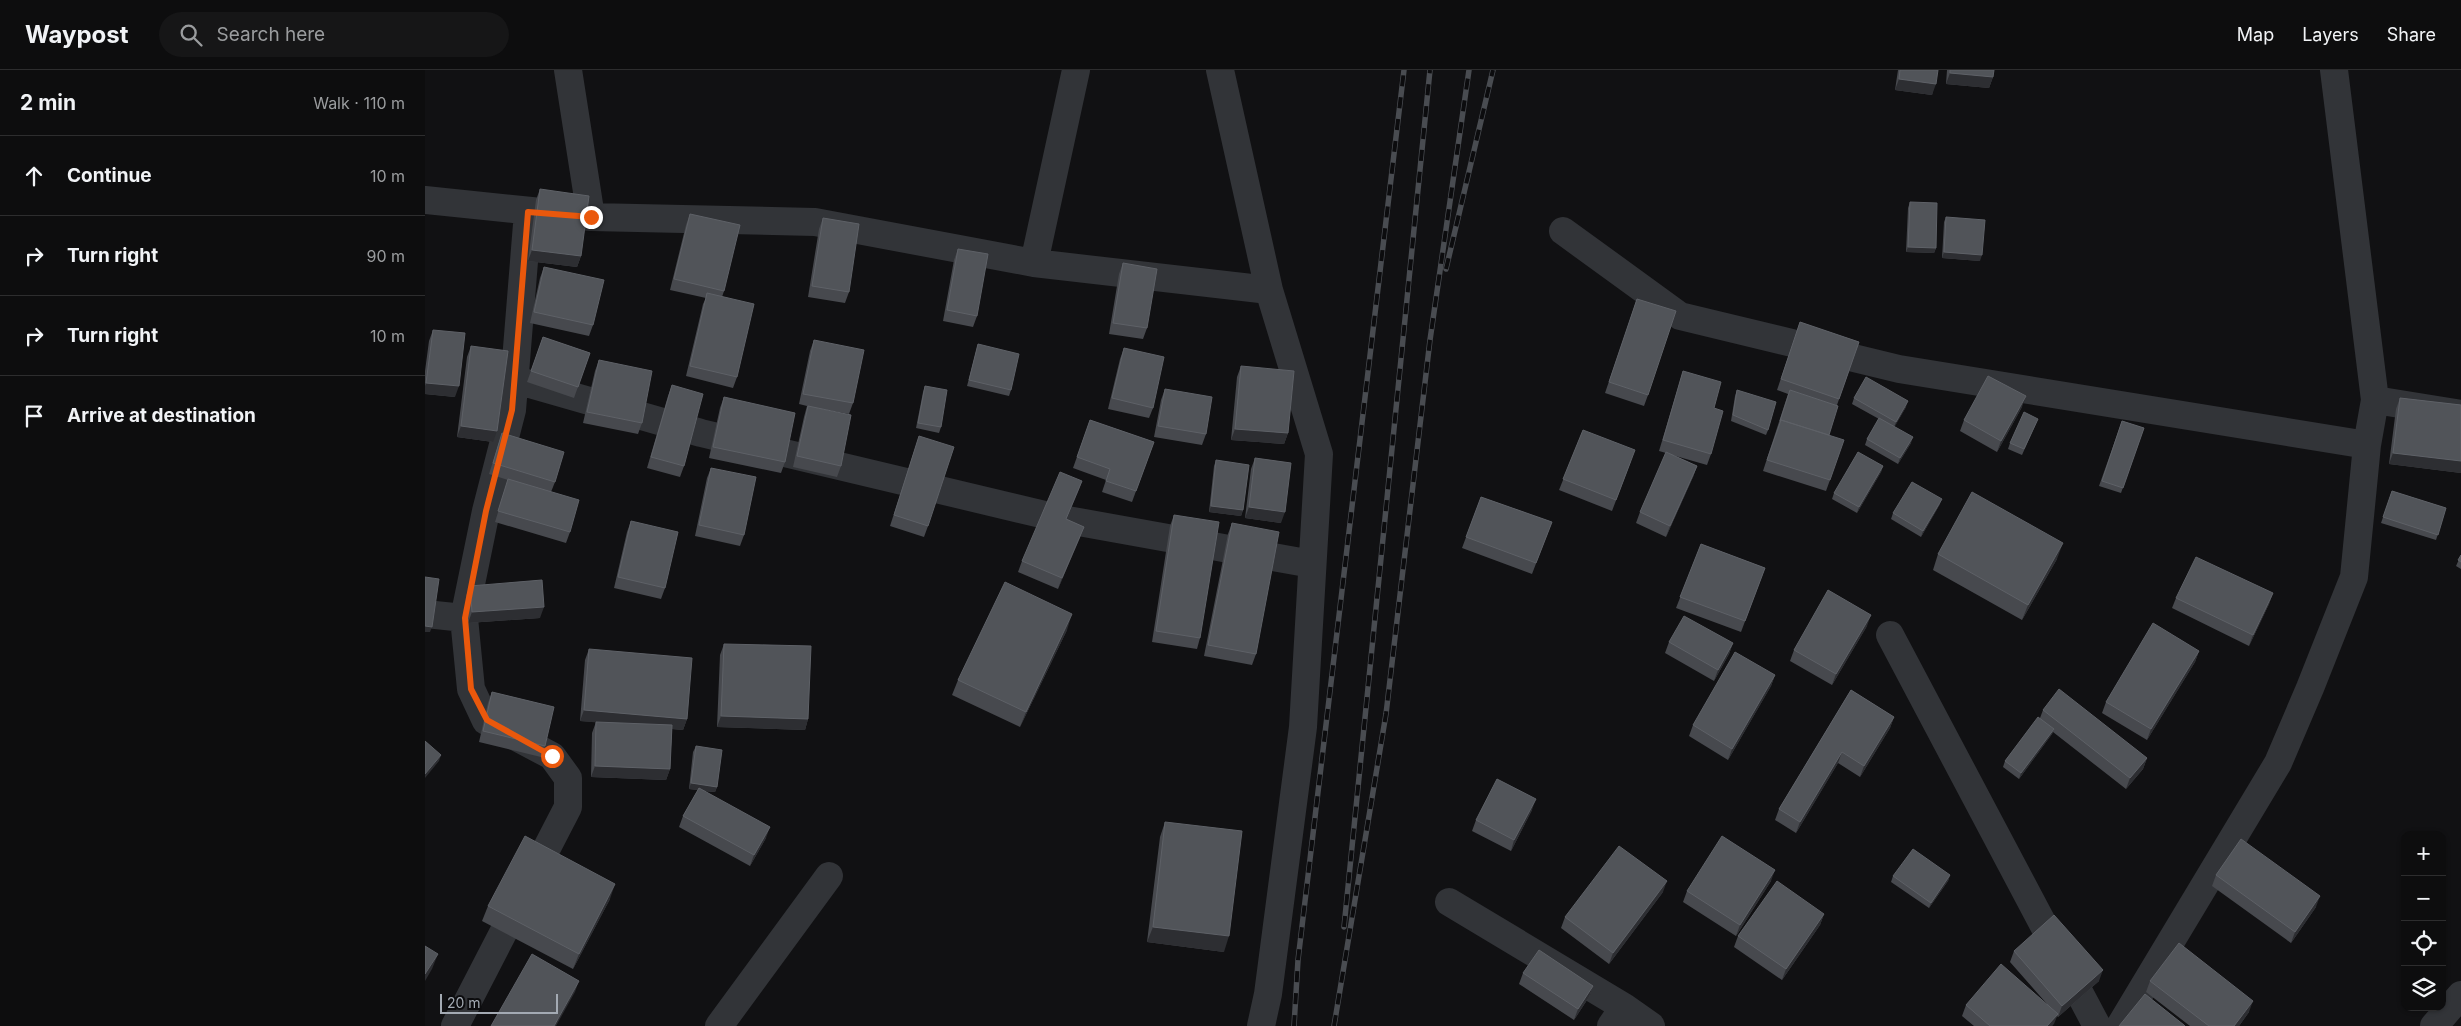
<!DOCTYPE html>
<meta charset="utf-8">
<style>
:root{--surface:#0d0d0e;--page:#161617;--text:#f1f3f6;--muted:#9a9c9e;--line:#2d2d2e}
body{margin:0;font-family:Inter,sans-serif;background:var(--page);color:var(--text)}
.controls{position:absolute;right:15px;bottom:15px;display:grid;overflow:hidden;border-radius:10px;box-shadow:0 1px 4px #0004}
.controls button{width:45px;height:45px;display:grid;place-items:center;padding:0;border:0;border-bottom:1px solid var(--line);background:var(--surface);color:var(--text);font:25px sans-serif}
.scale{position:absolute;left:15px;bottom:12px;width:118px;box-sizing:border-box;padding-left:5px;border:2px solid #a3aab3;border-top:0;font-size:14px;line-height:18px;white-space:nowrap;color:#a3aab3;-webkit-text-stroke:4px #0c0c0e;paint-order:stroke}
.stop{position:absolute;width:15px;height:15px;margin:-11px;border:4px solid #ea580c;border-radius:50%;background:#fff}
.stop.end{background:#ea580c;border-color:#fff;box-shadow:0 1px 5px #0008}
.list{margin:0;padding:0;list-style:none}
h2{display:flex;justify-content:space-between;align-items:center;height:65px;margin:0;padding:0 20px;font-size:21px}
h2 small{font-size:16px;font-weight:400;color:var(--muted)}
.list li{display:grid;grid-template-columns:32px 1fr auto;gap:15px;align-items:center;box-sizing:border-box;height:80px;padding:0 20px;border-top:1px solid var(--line)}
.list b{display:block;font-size:19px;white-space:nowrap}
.list em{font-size:16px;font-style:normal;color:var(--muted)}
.icon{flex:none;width:28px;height:28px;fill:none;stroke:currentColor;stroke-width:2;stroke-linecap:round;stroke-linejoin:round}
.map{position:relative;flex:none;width:2036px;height:956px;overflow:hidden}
header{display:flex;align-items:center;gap:30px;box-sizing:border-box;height:70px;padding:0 25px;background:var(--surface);border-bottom:1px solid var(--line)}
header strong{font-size:24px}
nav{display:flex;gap:28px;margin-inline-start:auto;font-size:18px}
.search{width:350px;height:45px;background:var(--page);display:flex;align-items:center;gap:12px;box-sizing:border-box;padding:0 18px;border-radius:28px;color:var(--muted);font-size:19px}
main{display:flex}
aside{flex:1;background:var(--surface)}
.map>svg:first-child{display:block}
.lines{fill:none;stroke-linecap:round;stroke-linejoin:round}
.minor{stroke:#323438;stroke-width:28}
.rail-casing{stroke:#494c51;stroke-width:5.5}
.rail{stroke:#0c0c0e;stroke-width:4;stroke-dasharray:11;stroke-linecap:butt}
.wall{fill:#47494e}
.shaded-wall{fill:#2d2e32}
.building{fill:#515459;stroke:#5e6167}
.route{stroke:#ea580c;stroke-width:6}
</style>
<header>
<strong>Waypost</strong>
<div class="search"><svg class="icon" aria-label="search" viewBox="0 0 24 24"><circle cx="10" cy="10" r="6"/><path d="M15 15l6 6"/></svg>Search here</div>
<nav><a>Map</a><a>Layers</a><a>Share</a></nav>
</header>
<main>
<aside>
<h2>2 min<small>Walk · 110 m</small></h2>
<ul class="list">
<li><svg class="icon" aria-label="ahead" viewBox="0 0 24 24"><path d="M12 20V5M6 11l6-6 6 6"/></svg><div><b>Continue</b></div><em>10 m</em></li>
<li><svg class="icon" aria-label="right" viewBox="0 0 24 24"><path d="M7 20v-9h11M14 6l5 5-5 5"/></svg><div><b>Turn right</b></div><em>90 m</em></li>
<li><svg class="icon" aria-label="right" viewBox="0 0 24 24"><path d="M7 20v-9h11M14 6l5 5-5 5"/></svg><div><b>Turn right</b></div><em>10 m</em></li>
<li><svg class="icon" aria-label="arrive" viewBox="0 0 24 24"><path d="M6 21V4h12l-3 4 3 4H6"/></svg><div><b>Arrive at destination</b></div></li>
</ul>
</aside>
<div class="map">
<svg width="2036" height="956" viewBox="0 0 2036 956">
<rect width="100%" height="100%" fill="#111113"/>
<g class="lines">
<!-- minor -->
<path class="minor" d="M 143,0 L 166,147
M 795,0 L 844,220
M 1909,0 L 1950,330
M 0,130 L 166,147 L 390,152 L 609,193 L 844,220 L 894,384 L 878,657 L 843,924 L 836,956
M 1138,161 L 1255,246 L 1474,299 L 1942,375
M 609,193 L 651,0
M 91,310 L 276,363 L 637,449 L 887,494
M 0,544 L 39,548
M 1465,565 L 1672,956
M 1024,832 L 1199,937
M 30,956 L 143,737 L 143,708 L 127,686 L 61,651 L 46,619 L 39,548 L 61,441 L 87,340 L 103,142
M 294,956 L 404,806
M 1186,956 L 1199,937 L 1226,956
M 1695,956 L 1853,693 L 1885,618 L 1929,507 L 1942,375 L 1950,330 L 2036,344
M 2009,956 L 2036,925"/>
<!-- rail casing -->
<g class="rail-casing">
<path id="rail" d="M 1021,199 L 1068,0
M 919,857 L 1005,0
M 869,956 L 873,890 L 979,0
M 909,956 L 961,644 L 1005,270 L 1044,0"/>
</g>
<!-- rail -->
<use href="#rail" class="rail"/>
</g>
<!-- wall -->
<path class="wall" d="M 1473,0 L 1513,0 L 1507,25 L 1470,20 Z
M 1522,0 L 1569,0 L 1568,7 L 1564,18 L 1521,14 Z
M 115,119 L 156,186 L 152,197 L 103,191 L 111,130 Z
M 1485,132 L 1511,178 L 1509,183 L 1481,182 L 1483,138 Z
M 265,144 L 299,221 L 297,227 L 312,307 L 308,318 L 261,306 L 278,234 L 281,228 L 245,220 L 261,155 Z
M 1521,147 L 1555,191 L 1517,188 L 1519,152 Z
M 398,148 L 424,222 L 420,233 L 383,227 L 394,159 Z
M 533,179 L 552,246 L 548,257 L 518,251 L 529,190 Z
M 698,193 L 722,258 L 718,269 L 684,264 L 694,204 Z
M 119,197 L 168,255 L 164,266 L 105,253 L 115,208 Z
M 1212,229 L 1223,325 L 1219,336 L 1180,323 Z
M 1375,252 L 1434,272 L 1412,335 L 1404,365 L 1405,410 L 1401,421 L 1338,401 L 1363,324 L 1352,320 Z
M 8,260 L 30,327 L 0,324 L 0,301 L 4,271 Z
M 118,267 L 165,283 L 149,328 L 102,312 Z
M 389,270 L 428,333 L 424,344 L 391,338 L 416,396 L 412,407 L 368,397 L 379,347 L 382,336 L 374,334 L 385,281 Z
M 553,274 L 586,320 L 584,326 L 542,316 Z
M 46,276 L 68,372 L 32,367 L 42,287 Z
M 699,278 L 728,338 L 724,348 L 683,339 L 695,289 Z
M 174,290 L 217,353 L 213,364 L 158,353 L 170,301 Z
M 816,296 L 863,363 L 859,374 L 806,370 L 812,307 Z
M 1258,301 L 1289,338 L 1286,384 L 1282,395 L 1247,385 L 1272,396 L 1268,407 L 1241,467 L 1211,453 L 1215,442 L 1241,383 L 1234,381 Z
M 247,315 L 259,396 L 255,407 L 222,398 L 243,326 Z
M 500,316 L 516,357 L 514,363 L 491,358 L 498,322 Z
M 740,319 L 781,364 L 777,375 L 729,367 L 736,330 Z
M 1312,320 L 1343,360 L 1341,365 L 1306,351 L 1310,326 Z
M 299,327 L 360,392 L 356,403 L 284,388 L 295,338 Z
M 1429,328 L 1481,337 L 1469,357 L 1486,373 L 1473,394 L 1440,375 L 1442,369 L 1454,349 L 1427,334 Z
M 1975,328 L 2036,335 L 2036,403 L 1964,394 L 1971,339 Z
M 1597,337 L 1572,382 L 1535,361 L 1539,350 Z
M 1613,349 L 1597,385 L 1583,379 L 1585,373 Z
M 665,350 L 729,372 L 707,432 L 677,422 L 681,410 L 648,398 Z
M 1697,351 L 1719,358 L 1696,423 L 1674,416 Z
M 1158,360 L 1206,391 L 1187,441 L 1134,420 Z
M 77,363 L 130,412 L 126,422 L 145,462 L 141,473 L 70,452 L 83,410 L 64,404 Z
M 494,366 L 503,456 L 499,467 L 465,456 Z
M 830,388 L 856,453 L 820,448 L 826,399 Z
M 791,390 L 818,440 L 816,446 L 784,442 L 789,396 Z
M 1458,396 L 1456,402 L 1432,443 L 1407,429 L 1409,423 Z
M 286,398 L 319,465 L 315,476 L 270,466 L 282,408 Z
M 657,411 L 641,449 L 659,457 L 633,519 L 593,502 L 597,491 Z
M 1967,421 L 2021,438 L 2011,470 L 1956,453 Z
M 1056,427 L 1127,452 L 1107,504 L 1037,478 Z
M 1515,434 L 1496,467 L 1466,449 L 1468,443 Z
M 749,445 L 775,568 L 772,579 L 727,572 L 745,456 Z
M 206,451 L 240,518 L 236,529 L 189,518 L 202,462 Z
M 807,453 L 831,584 L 827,595 L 779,586 L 803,464 Z
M 1276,474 L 1340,498 L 1316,562 L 1251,538 Z
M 1513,484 L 1632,489 L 1597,550 L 1508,500 Z
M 2036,485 L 2036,499 L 2031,496 Z
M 45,516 L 115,548 L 43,553 L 41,526 Z
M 1848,523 L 1844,534 L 1824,576 L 1747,538 L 1751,528 Z
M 1442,556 L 1407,615 L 1365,591 L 1369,580 Z
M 642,560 L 595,657 L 527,625 L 533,610 Z
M 1244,572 L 1308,573 L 1304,584 L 1289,611 L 1240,583 Z
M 299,574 L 383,649 L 380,660 L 292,657 L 295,585 Z
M 164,579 L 262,649 L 258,660 L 247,659 L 245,699 L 241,710 L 166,707 L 167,663 L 171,652 L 155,651 L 160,590 Z
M 1774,581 L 1770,592 L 1722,670 L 1677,643 L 1681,632 Z
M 1350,605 L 1346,616 L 1303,690 L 1264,666 L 1268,655 Z
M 1426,620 L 1469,647 L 1465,658 L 1435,707 L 1413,693 L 1371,763 L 1350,750 L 1354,739 Z
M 67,622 L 120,676 L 116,687 L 54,672 L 63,633 Z
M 1618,640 L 1722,688 L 1718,699 L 1701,719 L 1628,662 L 1627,664 L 1594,709 L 1578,697 L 1580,691 L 1615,648 Z
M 271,676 L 292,717 L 290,722 L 278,721 L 341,768 L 325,796 L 254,757 L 258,746 L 273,720 L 264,719 L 268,682 Z
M 1107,740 L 1086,781 L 1047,761 L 1051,750 Z
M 740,752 L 799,882 L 722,872 L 735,767 Z
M 1525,805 L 1523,811 L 1504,838 L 1466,812 L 1468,806 Z
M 1791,805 L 1891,837 L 1866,873 L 1787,816 Z
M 1346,811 L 1311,866 L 1258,832 L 1262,821 Z
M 1238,822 L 1184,894 L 1136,858 L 1140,847 Z
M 185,829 L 148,899 L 57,851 L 63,836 Z
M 1399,844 L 1395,855 L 1357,910 L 1309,877 L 1313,866 Z
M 1589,881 L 1674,911 L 1633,947 L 1632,946 L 1627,956 L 1549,956 L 1537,946 L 1541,935 L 1622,934 L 1585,892 Z
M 1098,903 L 1168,916 L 1164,927 L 1149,950 L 1094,914 Z
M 1725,911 L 1824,942 L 1814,956 L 1765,956 L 1721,922 Z"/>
<!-- shaded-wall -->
<path class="shaded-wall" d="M 1525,3 L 1568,7 L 1564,18 L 1521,14 Z
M 1474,9 L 1511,14 L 1507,25 L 1470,20 Z
M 1483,177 L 1511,178 L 1509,183 L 1481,182 Z
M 107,180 L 156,186 L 152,197 L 103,191 Z
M 1519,182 L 1557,185 L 1555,191 L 1517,188 Z
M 1,313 L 34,316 L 30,327 L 0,324 L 0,316 Z
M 1601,326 L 1597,337 L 1572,382 L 1576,371 Z
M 1483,331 L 1481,337 L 1469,358 L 1471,352 Z
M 36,356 L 72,361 L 68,372 L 32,367 Z
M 810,359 L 863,363 L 859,374 L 806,370 Z
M 1488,367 L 1486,373 L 1473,394 L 1475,388 Z
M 1968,383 L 2036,391 L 2036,403 L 1964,394 Z
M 1272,396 L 1268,407 L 1241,467 L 1245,456 Z
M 1458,396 L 1456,402 L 1432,443 L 1434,437 Z
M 657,411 L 653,422 L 637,460 L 641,449 Z
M 1517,429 L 1515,434 L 1496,467 L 1498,461 Z
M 786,436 L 818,440 L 816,446 L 784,442 Z
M 824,437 L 860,442 L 856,453 L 820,448 Z
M 659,457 L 655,468 L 633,519 L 637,508 Z
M 1638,473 L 1632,489 L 1597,550 L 1603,535 Z
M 1848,523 L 1844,534 L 1824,576 L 1828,565 Z
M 119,537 L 115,548 L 43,553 L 47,542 Z
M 647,544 L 642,560 L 595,657 L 601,642 Z
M 1446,545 L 1442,556 L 1407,615 L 1411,604 Z
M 0,556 L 7,557 L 5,562 L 0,562 Z
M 1308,573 L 1304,584 L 1289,611 L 1293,600 Z
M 1774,581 L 1770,592 L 1722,670 L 1726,659 Z
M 1350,605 L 1346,616 L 1303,690 L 1307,679 Z
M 159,640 L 262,649 L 258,660 L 155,651 Z
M 296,646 L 383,649 L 380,660 L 292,657 Z
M 1469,647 L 1465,658 L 1435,707 L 1439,696 Z
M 1629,659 L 1627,664 L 1594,709 L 1596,703 Z
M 1417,682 L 1413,693 L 1371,763 L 1375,752 Z
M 16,685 L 14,691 L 0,708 L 0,704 Z
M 1722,688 L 1718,699 L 1701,719 L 1705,708 Z
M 170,696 L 245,699 L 241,710 L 166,707 Z
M 266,713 L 292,717 L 290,722 L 264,719 Z
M 1111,729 L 1107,740 L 1086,781 L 1089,770 Z
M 345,757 L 341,768 L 325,796 L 329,785 Z
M 1350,800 L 1346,811 L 1311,866 L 1315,855 Z
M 1525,805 L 1523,811 L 1504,838 L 1506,833 Z
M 1242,811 L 1238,822 L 1184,894 L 1188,883 Z
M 190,814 L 185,829 L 148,899 L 154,884 Z
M 1895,826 L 1891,837 L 1866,873 L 1870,862 Z
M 1399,844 L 1395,855 L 1357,910 L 1361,899 Z
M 728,857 L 804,866 L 799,882 L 722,872 Z
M 13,884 L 7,899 L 0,911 L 0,904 Z
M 1678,900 L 1674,911 L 1633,947 L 1637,936 Z
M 154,911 L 150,922 L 131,956 L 129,956 Z
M 1168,916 L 1164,927 L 1149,950 L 1153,939 Z
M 1828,931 L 1824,942 L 1814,956 L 1809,956 Z
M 1633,944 L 1629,954 L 1627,956 L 1622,956 Z"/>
<!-- building -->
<path class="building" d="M 1475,0 L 1513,0 L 1511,14 L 1474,9 Z
M 1525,0 L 1569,0 L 1568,7 L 1525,3 Z
M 115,119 L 164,126 L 156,186 L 107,180 Z
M 1485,132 L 1512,133 L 1511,178 L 1483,177 Z
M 265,144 L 315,155 L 299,221 L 249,209 Z
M 1521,147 L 1560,150 L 1557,185 L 1519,182 Z
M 398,148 L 434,154 L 424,222 L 387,216 Z
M 533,179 L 563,184 L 552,246 L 522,240 Z
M 698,193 L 732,199 L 722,258 L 688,253 Z
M 119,197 L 179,210 L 168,255 L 109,242 Z
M 282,223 L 329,234 L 312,307 L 265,296 Z
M 1212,229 L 1251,241 L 1223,325 L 1184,312 Z
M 1375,252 L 1434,272 L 1414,329 L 1356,309 Z
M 8,260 L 40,263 L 34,316 L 1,313 Z
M 118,267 L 165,283 L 153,317 L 106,301 Z
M 389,270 L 439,280 L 428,333 L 378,324 Z
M 553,274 L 594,284 L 586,320 L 544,310 Z
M 46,276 L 83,281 L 72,361 L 36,356 Z
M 699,278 L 739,287 L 728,338 L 687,328 Z
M 174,290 L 227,301 L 217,353 L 162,342 Z
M 816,296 L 869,301 L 863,363 L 810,359 Z
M 1258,301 L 1296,312 L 1289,338 L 1298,341 L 1286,384 L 1238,370 Z
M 1563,306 L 1601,326 L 1576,371 L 1539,350 Z
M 1441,307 L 1483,331 L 1471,352 L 1429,328 Z
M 247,315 L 278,324 L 259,396 L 226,387 Z
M 500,316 L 522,320 L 516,357 L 493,353 Z
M 740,319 L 787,327 L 781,364 L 733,356 Z
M 1312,320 L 1351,332 L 1343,360 L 1308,345 Z
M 1365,320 L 1413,336 L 1404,365 L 1356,350 L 1355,351 Z
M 299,327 L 370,343 L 360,392 L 288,377 Z
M 1975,328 L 2036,335 L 2036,391 L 1968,383 Z
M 383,336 L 426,345 L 416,396 L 372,386 Z
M 1599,342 L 1613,349 L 1599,379 L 1585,373 Z
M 1454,348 L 1488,367 L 1475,388 L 1442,369 Z
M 665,350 L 729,372 L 711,421 L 681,411 L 685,399 L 652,387 Z
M 1356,350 L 1419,370 L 1405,410 L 1342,390 Z
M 1697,351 L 1719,358 L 1698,418 L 1677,411 Z
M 1158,360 L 1210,380 L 1191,430 L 1138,409 Z
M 77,363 L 139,382 L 130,412 L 68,393 Z
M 494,366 L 529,377 L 503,456 L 469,445 Z
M 1241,382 L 1272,396 L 1245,456 L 1215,442 Z
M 1433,382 L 1458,396 L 1434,437 L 1409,423 Z
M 830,388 L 866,393 L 860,442 L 824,437 Z
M 791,390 L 824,395 L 818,440 L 786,436 Z
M 286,398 L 331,407 L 319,465 L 274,455 Z
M 635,402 L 657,411 L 641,449 L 659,457 L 637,508 L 597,491 Z
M 83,409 L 154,430 L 145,462 L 73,441 Z
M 1487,412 L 1517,429 L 1498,461 L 1468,443 Z
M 1967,421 L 2021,438 L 2013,465 L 1958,447 Z
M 1547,422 L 1638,473 L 1603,535 L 1513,484 Z
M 1056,427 L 1127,452 L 1111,493 L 1041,467 Z
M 749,445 L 794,452 L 775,568 L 731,561 Z
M 206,451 L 253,462 L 240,518 L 193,507 Z
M 807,453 L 854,462 L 831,584 L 783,575 Z
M 1276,474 L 1340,498 L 1320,551 L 1255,527 Z
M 2036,485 L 2036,492 L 2033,490 Z
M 1771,487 L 1848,523 L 1828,565 L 1751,528 Z
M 0,507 L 14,509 L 7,557 L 0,556 Z
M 117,510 L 119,537 L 47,542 L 45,516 Z
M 580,512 L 647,544 L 601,642 L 533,610 Z
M 1403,520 L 1446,545 L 1411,604 L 1369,580 Z
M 1259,546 L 1308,573 L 1293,600 L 1244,572 Z
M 1728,553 L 1774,581 L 1726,659 L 1681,632 Z
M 299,574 L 386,576 L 383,649 L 296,646 Z
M 164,579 L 267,588 L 262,649 L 159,640 Z
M 1310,582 L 1350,605 L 1307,679 L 1268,655 Z
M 1634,619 L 1722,688 L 1705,708 L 1618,640 Z
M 1426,620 L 1469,647 L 1439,696 L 1417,682 L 1375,752 L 1354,739 Z
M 67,622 L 129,637 L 120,676 L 58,661 Z
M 1613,647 L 1629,659 L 1596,703 L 1580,691 Z
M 171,652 L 247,655 L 245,699 L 170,696 Z
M 0,671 L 16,685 L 0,704 Z
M 271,676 L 297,680 L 292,717 L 266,713 Z
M 1072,709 L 1111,729 L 1089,770 L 1051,750 Z
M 274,718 L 345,757 L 329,785 L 258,746 Z
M 740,752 L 817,761 L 804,866 L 728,857 Z
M 100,766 L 190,814 L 154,884 L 63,836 Z
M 1297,766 L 1350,800 L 1315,855 L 1262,821 Z
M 1816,769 L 1895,826 L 1870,862 L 1791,805 Z
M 1194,776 L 1242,811 L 1188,883 L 1140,847 Z
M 1488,779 L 1525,805 L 1506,833 L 1468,806 Z
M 1352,811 L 1399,844 L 1361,899 L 1313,866 Z
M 1629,845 L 1678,900 L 1637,936 L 1589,881 Z
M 1754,873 L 1828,931 L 1809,956 L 1784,956 L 1725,911 Z
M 0,876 L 13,884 L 0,904 Z
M 1114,880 L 1168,916 L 1153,939 L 1098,903 Z
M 107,884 L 154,911 L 129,956 L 66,956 Z
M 1576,894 L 1633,944 L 1622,956 L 1565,956 L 1541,935 Z
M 1720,924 L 1759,955 L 1760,956 L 1694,956 Z"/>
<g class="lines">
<!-- route -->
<path class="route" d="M 127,686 L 62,650 L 46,619 L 40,548 L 61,441 L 87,340 L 103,142 L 166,147"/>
</g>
</svg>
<div class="controls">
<button>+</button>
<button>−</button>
<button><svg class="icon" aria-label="locate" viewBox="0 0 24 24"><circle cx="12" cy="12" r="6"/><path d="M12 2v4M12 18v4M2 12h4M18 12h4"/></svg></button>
<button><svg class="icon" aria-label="layers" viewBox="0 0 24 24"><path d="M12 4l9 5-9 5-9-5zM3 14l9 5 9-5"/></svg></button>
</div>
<div class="scale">20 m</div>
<div class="stop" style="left:127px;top:686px"></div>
<div class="stop end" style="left:166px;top:147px"></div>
</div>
</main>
